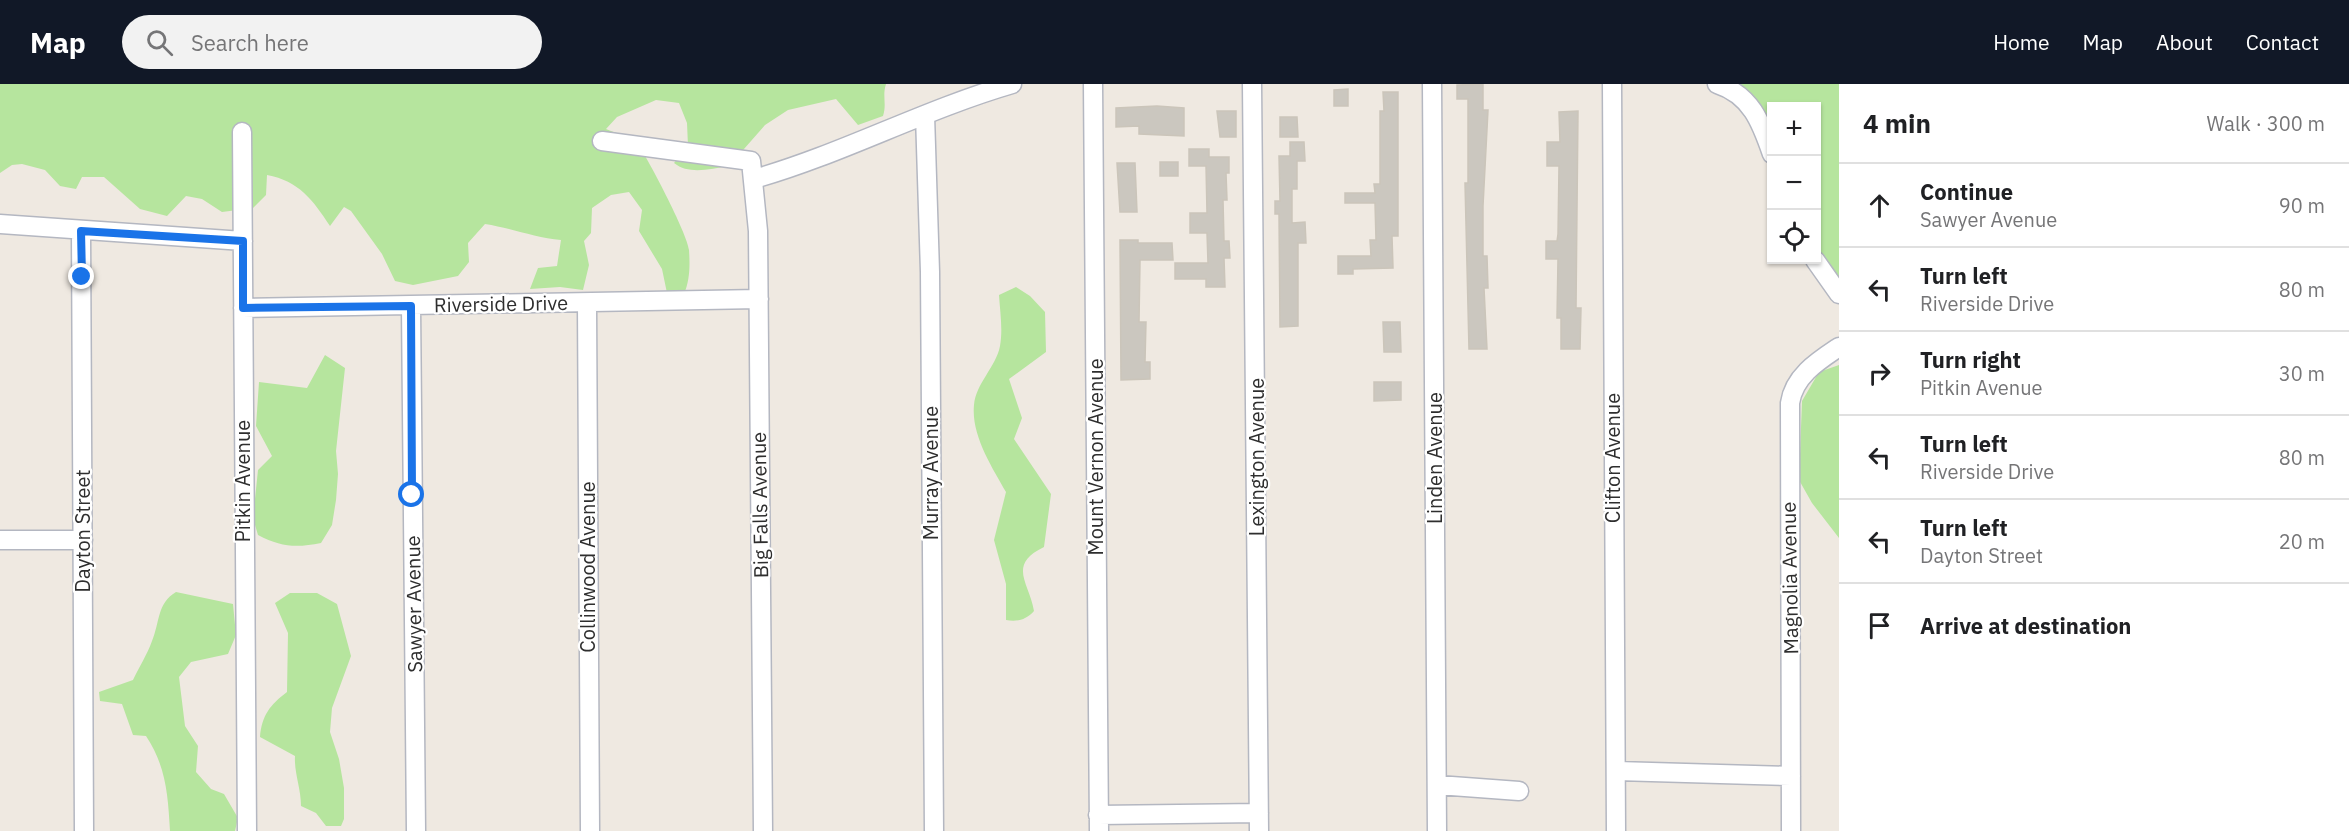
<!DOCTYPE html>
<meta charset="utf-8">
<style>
:root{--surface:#fff;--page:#f2f2f2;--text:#202124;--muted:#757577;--line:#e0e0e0;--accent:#111827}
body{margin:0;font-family:"IBM Plex Sans",sans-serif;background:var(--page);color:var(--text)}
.controls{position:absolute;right:18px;top:18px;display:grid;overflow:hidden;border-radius:0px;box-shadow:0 2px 4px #0004}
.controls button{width:54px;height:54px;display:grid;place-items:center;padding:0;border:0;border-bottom:2px solid var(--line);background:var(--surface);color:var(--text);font:30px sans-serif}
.stop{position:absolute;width:18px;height:18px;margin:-14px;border:4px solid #1a73e8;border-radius:50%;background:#fff}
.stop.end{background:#1a73e8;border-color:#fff;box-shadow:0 2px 6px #0008}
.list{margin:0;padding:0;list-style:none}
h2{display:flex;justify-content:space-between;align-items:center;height:78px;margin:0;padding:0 24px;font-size:26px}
h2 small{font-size:20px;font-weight:400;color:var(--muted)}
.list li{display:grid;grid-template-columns:39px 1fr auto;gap:18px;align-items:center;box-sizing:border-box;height:84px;padding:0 24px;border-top:2px solid var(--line)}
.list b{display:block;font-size:22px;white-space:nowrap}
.list p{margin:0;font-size:20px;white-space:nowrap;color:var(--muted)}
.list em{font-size:20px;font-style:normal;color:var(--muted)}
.icon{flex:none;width:33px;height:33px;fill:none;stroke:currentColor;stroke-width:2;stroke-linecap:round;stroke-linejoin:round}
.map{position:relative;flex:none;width:1839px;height:747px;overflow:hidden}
header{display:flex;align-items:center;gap:36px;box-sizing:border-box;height:84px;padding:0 30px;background:var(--accent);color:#fff}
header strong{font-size:28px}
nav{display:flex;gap:33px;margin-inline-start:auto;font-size:21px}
.search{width:420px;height:54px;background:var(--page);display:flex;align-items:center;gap:15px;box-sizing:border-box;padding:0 21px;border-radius:33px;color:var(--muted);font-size:22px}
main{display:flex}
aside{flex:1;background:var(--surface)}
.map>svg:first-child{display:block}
.green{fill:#b6e59e}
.building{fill:#cbc7bf;stroke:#cbc5ba;stroke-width:1.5}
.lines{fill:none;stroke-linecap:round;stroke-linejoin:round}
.minor-casing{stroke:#b4b7c1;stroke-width:21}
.minor{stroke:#fff;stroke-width:18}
.route{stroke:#1a73e8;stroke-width:8}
.labels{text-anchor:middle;stroke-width:4.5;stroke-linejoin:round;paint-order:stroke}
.street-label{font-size:20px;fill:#2e2e2e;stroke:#fff}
</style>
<header>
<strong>Map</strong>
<div class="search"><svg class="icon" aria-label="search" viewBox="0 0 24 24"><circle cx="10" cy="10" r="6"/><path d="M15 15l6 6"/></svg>Search here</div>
<nav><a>Home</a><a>Map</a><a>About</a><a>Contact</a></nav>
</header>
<main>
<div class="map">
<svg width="1839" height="747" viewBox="0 0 1839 747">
<rect width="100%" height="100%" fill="#efe9e1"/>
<!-- green -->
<path class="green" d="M 0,0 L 886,0 C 882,12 887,20 883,32 L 858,41 L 836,15 L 788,26 L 765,41 L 729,82 C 710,85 689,91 674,79 L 688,62 L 687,39 L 679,19 L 656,16 L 617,33 L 606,45 C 615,49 630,52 636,58 C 646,70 688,151 689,166 C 690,181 690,196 684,210 L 667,209 L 662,185 L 639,147 L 642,126 L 629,108 L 611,111 L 592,124 L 591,149 L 584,157 L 589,181 L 583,206 L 560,203 L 530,205 L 538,184 L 557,182 L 561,156 C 535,154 511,144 485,140 L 468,159 L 469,178 L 458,192 L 413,201 L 395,197 L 382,170 L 351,127 L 344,123 L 330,142 C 313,116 299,97 267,91 L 266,111 L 253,124 L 222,128 L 202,115 L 186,112 L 167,132 L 140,125 L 104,93 L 82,93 L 76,105 L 60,102 L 45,86 L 22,80 L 12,81 L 0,89 Z
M 1724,0 L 1839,0 L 1839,203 L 1817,161 L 1816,22 L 1772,22 L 1771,60 Z
M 1016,203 L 1030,212 L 1045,228 L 1046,268 L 1009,295 L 1022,334 L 1014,355 L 1051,410 L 1044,463 C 1007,481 1029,498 1034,527 C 1026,536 1017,538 1006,536 L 1006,500 L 994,456 L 1006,408 C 992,383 971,351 974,321 C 976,299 996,283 1000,262 C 1003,246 1000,227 999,211 Z
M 325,271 L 345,284 L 336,367 L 338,390 L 336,416 L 332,441 L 321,459 C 296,464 281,463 258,451 L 253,434 L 258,386 L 272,372 L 256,342 L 259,298 L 307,304 Z
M 1839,281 L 1839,454 L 1812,419 L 1799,396 L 1802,317 L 1819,288 Z
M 176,508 L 233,520 L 236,551 L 228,570 L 191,578 L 179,593 L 185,642 L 198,662 L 196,688 L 211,705 L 224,710 L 238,734 L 235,747 L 170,747 C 168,711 166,682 146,652 L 133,651 L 122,620 L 100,617 L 99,608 L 133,596 C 139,583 147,571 152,557 C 160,538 157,519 176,508 Z
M 290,509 L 317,509 L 337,520 L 351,572 L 332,624 L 330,648 L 339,675 L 344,704 L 344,735 L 341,742 L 326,742 L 316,729 L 301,722 C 301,704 294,689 295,672 L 260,653 C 262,631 270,621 287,608 L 288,549 L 275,519 Z"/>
<!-- building -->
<path class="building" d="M 1483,0 L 1483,26 L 1488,26 L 1483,122 L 1483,172 L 1487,172 L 1488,204 L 1484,204 L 1487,265 L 1469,265 L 1465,99 L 1468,99 L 1468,15 L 1457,15 L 1457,1 Z
M 1348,5 L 1348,22 L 1334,22 L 1334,6 Z
M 1383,8 L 1398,8 L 1398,152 L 1392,152 L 1393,184 L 1353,185 L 1353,190 L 1338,190 L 1338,172 L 1371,172 L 1370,156 L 1376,156 L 1375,119 L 1345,119 L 1345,109 L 1375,109 L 1374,100 L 1380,100 L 1380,27 L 1384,27 Z
M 1157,22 L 1184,24 L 1184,52 L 1139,50 L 1139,42 L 1116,43 L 1116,24 Z
M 1217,27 L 1236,27 L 1236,53 L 1220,53 Z
M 1578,27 L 1576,224 L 1581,224 L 1580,265 L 1561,265 L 1561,234 L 1557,234 L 1558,175 L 1546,175 L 1546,157 L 1557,157 L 1558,150 L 1559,82 L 1547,82 L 1547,58 L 1560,58 L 1559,28 Z
M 1280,33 L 1297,33 L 1298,53 L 1280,53 Z
M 1290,58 L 1304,58 L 1305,77 L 1297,77 L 1297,105 L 1292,105 L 1292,139 L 1305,138 L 1306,159 L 1298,159 L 1298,242 L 1280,243 L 1279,130 L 1275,130 L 1275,117 L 1280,117 L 1279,72 L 1290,72 Z
M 1189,65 L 1209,65 L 1209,73 L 1229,73 L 1229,89 L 1226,89 L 1227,116 L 1223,116 L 1224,157 L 1229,157 L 1230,174 L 1224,174 L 1225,203 L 1206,203 L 1206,195 L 1175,195 L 1175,179 L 1208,179 L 1207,149 L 1190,149 L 1190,129 L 1207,129 L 1206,82 L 1189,82 Z
M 1160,78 L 1178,78 L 1178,92 L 1160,92 Z
M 1117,79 L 1135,79 L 1137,128 L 1120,128 Z
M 1120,156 L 1138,156 L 1138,159 L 1172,159 L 1173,176 L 1140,176 L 1139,238 L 1146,238 L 1145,278 L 1150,278 L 1150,295 L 1121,296 Z
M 1383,238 L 1400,238 L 1401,268 L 1384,268 Z
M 1374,298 L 1401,298 L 1401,316 L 1374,317 Z"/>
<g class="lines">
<!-- minor casing -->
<g class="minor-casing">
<path id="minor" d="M 1093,0 L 1099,747
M 1252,0 L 1259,747
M 1432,0 L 1437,747
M 1612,0 L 1616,747
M 1717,0 C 1751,11 1761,38 1772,70
M 925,31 L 930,188 L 934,747
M 242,48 L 247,747
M 602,57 L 751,77 L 758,147 L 763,747
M 754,95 C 842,70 923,26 1012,0
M 0,140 L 243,157
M 81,147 L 84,747
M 1815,176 L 1839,210
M 587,220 L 590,747
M 411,222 L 416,747
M 243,224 L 759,215
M 0,456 L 83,456
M 1617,687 L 1791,692
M 1438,701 L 1519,707
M 1098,731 L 1259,729
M 1791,747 L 1790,319 C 1794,292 1818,277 1839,263"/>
</g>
<!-- minor -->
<use href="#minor" class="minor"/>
</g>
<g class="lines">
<!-- route -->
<path class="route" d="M 82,193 L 81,147 L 243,157 L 243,224 L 411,222 L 412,411"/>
</g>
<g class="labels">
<!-- street labels -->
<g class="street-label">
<text transform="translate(501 220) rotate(-1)" y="7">Riverside Drive</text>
<text transform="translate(1096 373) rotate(-90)" y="7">Mount Vernon Avenue</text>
<text transform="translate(1257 373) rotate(-90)" y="7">Lexington Avenue</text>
<text transform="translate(1435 374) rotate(-90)" y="7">Linden Avenue</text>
<text transform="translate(1613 374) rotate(-90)" y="7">Clifton Avenue</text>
<text transform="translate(931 389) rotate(-90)" y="7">Murray Avenue</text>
<text transform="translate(243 397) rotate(-90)" y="7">Pitkin Avenue</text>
<text transform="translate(760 421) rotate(-91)" y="7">Big Falls Avenue</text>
<text transform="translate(83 447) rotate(-90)" y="7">Dayton Street</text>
<text transform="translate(588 483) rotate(-90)" y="7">Collinwood Avenue</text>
<text transform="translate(1790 494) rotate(-91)" y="7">Magnolia Avenue</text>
<text transform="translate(414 520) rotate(-91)" y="7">Sawyer Avenue</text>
</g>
</g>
</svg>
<div class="controls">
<button>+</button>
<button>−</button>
<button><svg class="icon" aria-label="locate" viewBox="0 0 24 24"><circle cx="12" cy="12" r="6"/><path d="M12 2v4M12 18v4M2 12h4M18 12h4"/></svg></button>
</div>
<div class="stop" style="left:412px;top:411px"></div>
<div class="stop end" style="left:82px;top:193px"></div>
</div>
<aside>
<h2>4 min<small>Walk · 300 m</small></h2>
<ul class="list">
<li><svg class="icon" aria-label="ahead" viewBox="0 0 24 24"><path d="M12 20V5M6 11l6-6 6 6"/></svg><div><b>Continue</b><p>Sawyer Avenue</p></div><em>90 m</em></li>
<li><svg class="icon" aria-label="left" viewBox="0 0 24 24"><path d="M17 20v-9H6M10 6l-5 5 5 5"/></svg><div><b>Turn left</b><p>Riverside Drive</p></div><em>80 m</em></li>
<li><svg class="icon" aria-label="right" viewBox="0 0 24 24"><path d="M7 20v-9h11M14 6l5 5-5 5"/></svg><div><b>Turn right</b><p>Pitkin Avenue</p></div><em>30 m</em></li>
<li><svg class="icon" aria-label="left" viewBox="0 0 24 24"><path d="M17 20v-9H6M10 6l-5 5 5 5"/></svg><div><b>Turn left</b><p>Riverside Drive</p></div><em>80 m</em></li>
<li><svg class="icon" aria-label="left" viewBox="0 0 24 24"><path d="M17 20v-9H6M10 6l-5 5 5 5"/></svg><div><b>Turn left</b><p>Dayton Street</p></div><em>20 m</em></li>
<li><svg class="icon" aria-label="arrive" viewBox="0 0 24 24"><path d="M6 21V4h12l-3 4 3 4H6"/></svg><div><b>Arrive at destination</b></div></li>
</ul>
</aside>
</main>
